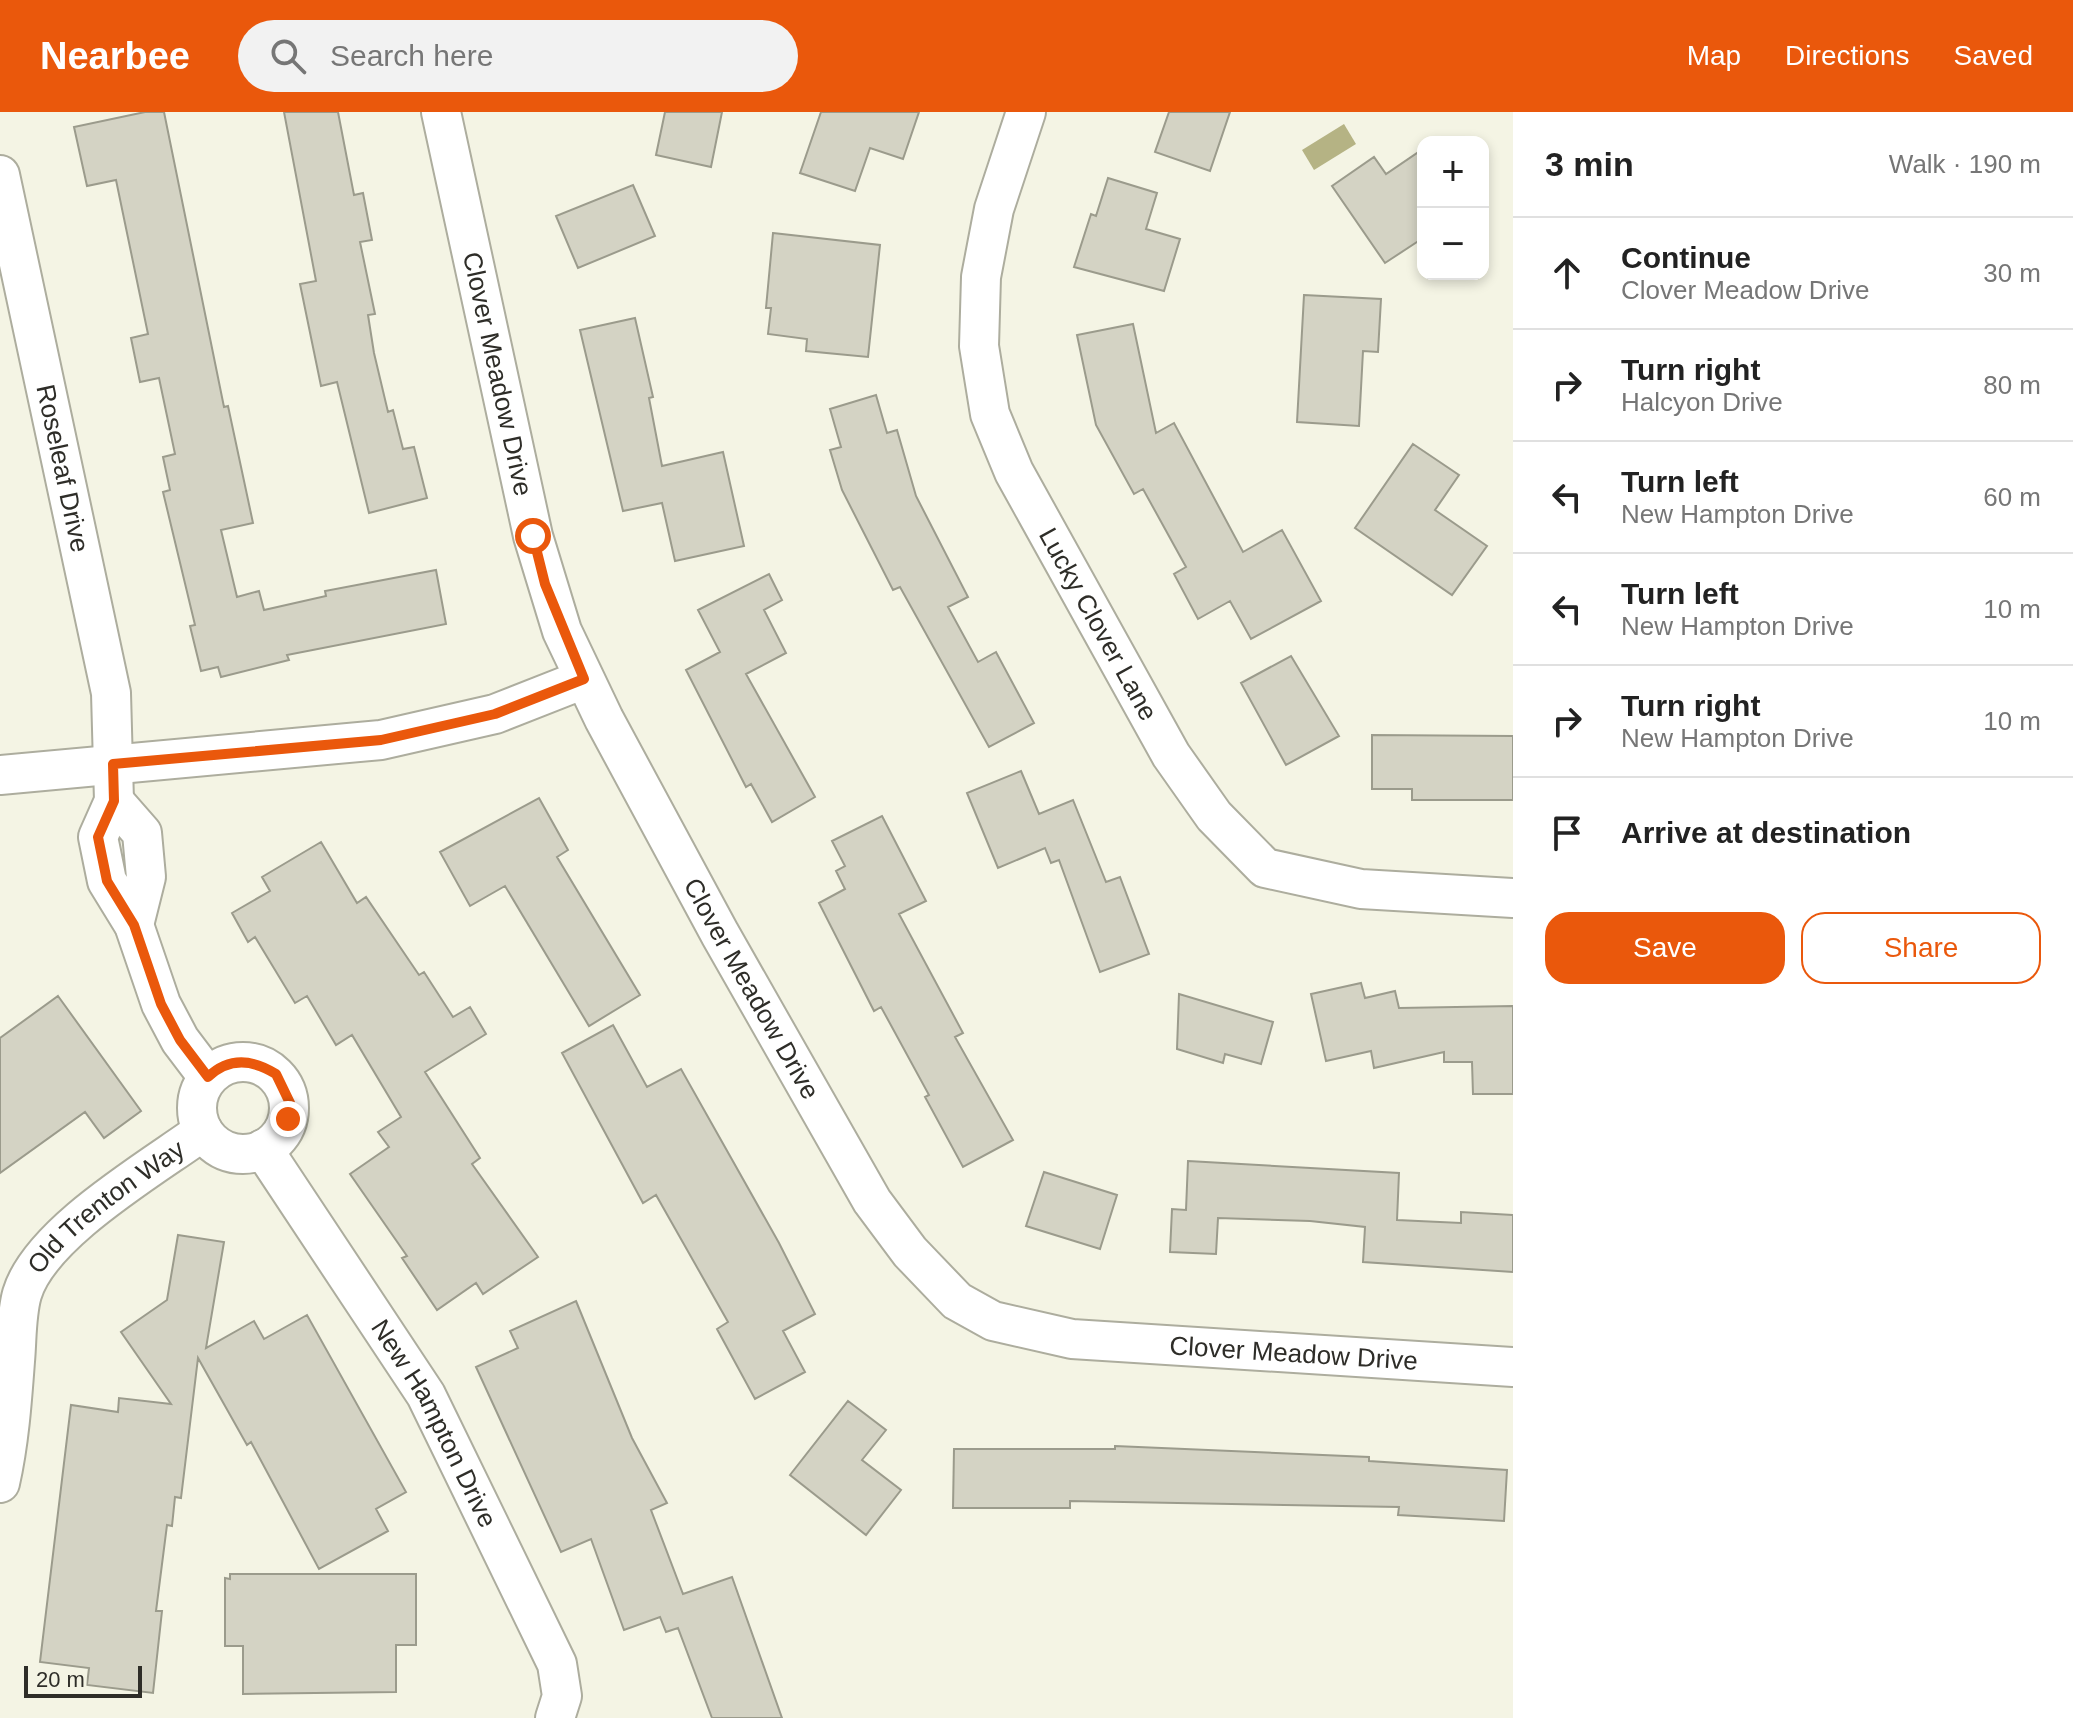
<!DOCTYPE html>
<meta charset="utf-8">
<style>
:root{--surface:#fff;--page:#f2f2f2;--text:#222;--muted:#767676;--line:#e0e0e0;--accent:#ea580c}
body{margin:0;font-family:Helvetica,sans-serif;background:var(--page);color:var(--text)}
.controls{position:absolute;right:24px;top:24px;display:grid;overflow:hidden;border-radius:16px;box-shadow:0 4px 12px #0003}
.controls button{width:72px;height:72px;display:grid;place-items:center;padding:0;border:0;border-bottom:2px solid var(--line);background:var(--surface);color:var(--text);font:40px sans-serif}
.scale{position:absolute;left:24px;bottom:20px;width:118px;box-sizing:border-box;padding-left:8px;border:4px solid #2e2d28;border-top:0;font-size:22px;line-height:28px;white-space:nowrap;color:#2e2d28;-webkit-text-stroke:6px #f4f4e4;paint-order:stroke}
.stop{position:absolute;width:24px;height:24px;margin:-18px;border:6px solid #ea580c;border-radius:50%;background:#fff}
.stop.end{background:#ea580c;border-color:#fff;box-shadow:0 2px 8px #0008}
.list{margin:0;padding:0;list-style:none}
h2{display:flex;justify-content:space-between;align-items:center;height:104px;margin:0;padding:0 32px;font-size:34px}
h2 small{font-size:26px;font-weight:400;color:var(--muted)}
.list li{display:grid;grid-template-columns:52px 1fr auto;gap:24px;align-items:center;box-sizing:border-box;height:112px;padding:0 32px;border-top:2px solid var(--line)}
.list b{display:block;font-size:30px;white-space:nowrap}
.list p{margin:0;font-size:26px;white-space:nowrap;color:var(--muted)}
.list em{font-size:26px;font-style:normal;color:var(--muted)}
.actions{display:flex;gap:16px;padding:24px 32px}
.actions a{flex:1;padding:18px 0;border:2px solid var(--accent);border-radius:24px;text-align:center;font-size:28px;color:var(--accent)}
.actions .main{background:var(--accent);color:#fff}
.icon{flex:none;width:44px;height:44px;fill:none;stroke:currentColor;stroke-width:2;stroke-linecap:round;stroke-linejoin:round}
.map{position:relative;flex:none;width:1513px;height:1606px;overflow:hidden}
header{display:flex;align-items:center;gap:48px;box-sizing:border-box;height:112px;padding:0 40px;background:var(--accent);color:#fff}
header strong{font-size:38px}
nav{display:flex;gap:44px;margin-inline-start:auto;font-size:28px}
.search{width:560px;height:72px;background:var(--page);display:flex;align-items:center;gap:20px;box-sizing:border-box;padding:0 28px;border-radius:44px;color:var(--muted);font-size:30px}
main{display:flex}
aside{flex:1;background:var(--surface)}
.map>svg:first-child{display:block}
.water{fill:#b5b384}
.building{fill:#d4d3c4;stroke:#9b9b8c;stroke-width:2}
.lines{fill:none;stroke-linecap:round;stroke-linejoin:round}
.minor-casing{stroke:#adad9e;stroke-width:42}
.minor{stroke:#fff;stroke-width:38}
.route{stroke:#ea580c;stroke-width:10}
.labels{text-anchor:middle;stroke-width:6;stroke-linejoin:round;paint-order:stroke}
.street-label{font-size:26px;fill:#2e2d28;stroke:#f4f4e4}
</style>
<header>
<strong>Nearbee</strong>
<div class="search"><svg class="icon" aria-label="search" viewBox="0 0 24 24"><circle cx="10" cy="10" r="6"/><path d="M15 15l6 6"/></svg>Search here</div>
<nav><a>Map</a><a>Directions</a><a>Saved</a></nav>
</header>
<main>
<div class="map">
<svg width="1513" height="1606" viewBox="0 0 1513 1606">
<rect width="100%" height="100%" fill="#f4f4e4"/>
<!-- water -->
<path class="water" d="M 1344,12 L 1356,32 L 1314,58 L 1302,38 Z"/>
<!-- building -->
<path class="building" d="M 145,0 L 164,0 L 224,295 L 228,294 L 253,411 L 221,418 L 237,485 L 259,479 L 264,498 L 326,484 L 325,479 L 436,458 L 446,512 L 287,543 L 289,548 L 221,565 L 218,555 L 201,559 L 190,514 L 195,513 L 163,380 L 170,378 L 163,345 L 175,342 L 159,266 L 140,270 L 131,226 L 148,222 L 116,68 L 87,74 L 74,15 Z
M 284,0 L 338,0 L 354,83 L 363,81 L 372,128 L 360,130 L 375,202 L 368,203 L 374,241 L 388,300 L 393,298 L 403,337 L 414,335 L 427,386 L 369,401 L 337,270 L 321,274 L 300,172 L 316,169 Z
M 665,0 L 722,0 L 711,55 L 656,43 Z
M 821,0 L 919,0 L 903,47 L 870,36 L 855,79 L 800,61 Z
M 1169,0 L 1230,0 L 1210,59 L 1155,40 Z
M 1423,37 L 1423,126 L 1385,151 L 1332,74 L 1374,45 L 1386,62 Z
M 1108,66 L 1157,81 L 1146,117 L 1180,127 L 1164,179 L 1074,155 L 1091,102 L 1096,104 Z
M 633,73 L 655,124 L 578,156 L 556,104 Z
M 773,121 L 880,133 L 868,245 L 806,239 L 807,227 L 768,222 L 771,196 L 766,196 Z
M 1304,183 L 1381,187 L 1378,240 L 1363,239 L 1359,314 L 1297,310 Z
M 635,206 L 653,285 L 649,286 L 662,354 L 723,340 L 744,434 L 675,449 L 662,391 L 623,399 L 580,218 Z
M 1133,212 L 1156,321 L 1174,311 L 1243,440 L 1282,418 L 1321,489 L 1251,527 L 1230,489 L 1198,507 L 1174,462 L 1186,455 L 1143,377 L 1134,382 L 1096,313 L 1077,223 Z
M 876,283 L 887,321 L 897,318 L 916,384 L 968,485 L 948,495 L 978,550 L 996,540 L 1034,611 L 989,635 L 900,475 L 893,478 L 842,378 L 830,338 L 841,335 L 830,297 Z
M 1413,332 L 1459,363 L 1435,398 L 1487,434 L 1452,483 L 1355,416 Z
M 769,462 L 782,488 L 764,498 L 786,541 L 746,562 L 815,685 L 772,710 L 751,672 L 746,675 L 686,558 L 720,540 L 698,498 Z
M 1291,544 L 1339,624 L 1286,653 L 1241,571 Z
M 1372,623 L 1513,624 L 1513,688 L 1412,688 L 1412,677 L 1372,677 Z
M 1021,659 L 1039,702 L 1073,688 L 1106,770 L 1120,765 L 1149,842 L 1100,860 L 1059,748 L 1051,751 L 1045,736 L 998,756 L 967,681 Z
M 539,686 L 568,738 L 557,745 L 640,883 L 589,914 L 505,774 L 470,794 L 440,740 Z
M 882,704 L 926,789 L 899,802 L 963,921 L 955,925 L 1013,1028 L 963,1055 L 925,985 L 929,983 L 881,895 L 874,899 L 819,791 L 845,777 L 836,759 L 845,754 L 832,729 Z
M 321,730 L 357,791 L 366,785 L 419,863 L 424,860 L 453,905 L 470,895 L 486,922 L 425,960 L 480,1046 L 472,1052 L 538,1145 L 483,1182 L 476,1171 L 437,1198 L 402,1146 L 407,1144 L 350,1062 L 389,1035 L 378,1020 L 401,1005 L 352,923 L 336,933 L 307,884 L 295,891 L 255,825 L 248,830 L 232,801 L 270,779 L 262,765 Z
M 1361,871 L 1365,886 L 1395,879 L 1399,896 L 1513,894 L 1513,982 L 1473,982 L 1472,950 L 1444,950 L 1444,940 L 1374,956 L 1371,939 L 1326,949 L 1311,882 Z
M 1179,882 L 1273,910 L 1261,952 L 1225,942 L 1223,951 L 1177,937 Z
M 58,884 L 141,999 L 104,1026 L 85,1000 L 0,1061 L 0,926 Z
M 613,913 L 647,975 L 681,957 L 779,1131 L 815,1202 L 783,1219 L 805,1260 L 755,1287 L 717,1217 L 728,1210 L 656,1083 L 643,1091 L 562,941 Z
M 1188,1049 L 1399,1061 L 1397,1108 L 1461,1111 L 1461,1100 L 1513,1103 L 1513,1160 L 1363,1150 L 1365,1115 L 1310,1109 L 1218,1106 L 1216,1142 L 1170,1140 L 1172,1097 L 1186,1098 Z
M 1044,1060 L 1117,1083 L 1100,1137 L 1026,1114 Z
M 178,1123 L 224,1130 L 206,1236 L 254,1209 L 264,1227 L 307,1203 L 406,1380 L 376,1397 L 388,1419 L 319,1457 L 251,1330 L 247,1333 L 198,1246 L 181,1386 L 175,1385 L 172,1414 L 167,1413 L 156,1499 L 162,1499 L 153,1581 L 87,1573 L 89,1556 L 40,1550 L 71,1293 L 118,1300 L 119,1286 L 171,1292 L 121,1220 L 167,1188 Z
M 576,1189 L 632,1326 L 667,1391 L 651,1398 L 683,1482 L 732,1465 L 782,1606 L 712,1606 L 678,1516 L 666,1520 L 660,1505 L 624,1518 L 591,1427 L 561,1440 L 476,1255 L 518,1236 L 510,1219 Z
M 848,1289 L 886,1318 L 862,1348 L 901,1378 L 866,1423 L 790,1363 Z
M 1115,1334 L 1369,1345 L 1369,1349 L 1507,1358 L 1504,1409 L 1398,1403 L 1399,1395 L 1070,1389 L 1070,1396 L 953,1396 L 954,1337 L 1115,1337 Z
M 230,1462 L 416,1462 L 416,1533 L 396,1533 L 396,1580 L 243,1582 L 243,1534 L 225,1534 L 225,1466 L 230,1467 Z"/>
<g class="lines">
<!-- minor casing -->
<g class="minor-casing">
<g id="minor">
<path id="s1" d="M 441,0 L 533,424 L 562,519 L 604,607 L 720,822 L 872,1089 L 910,1140 L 957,1189 L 993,1209 L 1072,1227 L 1513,1255"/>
<path id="s2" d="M 1026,0 L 994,97 L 981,165 L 979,234 L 990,302 L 1014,360 L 1171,643 L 1214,704 L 1265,756 L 1361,777 L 1513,786"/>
<path id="s3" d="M 0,63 L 111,581 L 114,689 L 98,725 L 107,769 L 134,813 L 161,892 L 180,928 L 208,965"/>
<path d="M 0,663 L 381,628 L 495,602 L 584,567"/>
<path d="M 114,689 L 142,721 L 146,765 L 134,813"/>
<circle cx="243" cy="996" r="46"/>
<path id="s4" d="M 263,1037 L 426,1283 L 557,1552 L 562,1584 L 555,1606"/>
<path id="s5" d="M 0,1371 C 9,1331 12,1290 15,1249 C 17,1227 16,1203 22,1182 C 40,1121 152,1056 203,1019"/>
</g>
</g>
<!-- minor -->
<use href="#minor" class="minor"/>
</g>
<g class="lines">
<!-- route -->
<path class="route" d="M 288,1007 L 290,991 L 276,962 C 252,947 229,945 208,965 L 180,928 L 161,892 L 134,813 L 107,769 L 98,725 L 114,689 L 113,652 L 381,628 L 495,602 L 584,567 L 545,472 L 533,424"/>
</g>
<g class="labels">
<!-- street labels -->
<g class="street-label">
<text dy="9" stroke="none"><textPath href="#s1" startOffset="268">Clover Meadow Drive</textPath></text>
<text dy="9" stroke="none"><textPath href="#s3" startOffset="300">Roseleaf Drive</textPath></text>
<text dy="9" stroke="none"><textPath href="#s2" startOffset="546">Lucky Clover Lane</textPath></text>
<text dy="9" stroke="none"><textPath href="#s1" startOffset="938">Clover Meadow Drive</textPath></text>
<text dy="9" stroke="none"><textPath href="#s5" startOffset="314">Old Trenton Way</textPath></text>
<text dy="9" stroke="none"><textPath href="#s1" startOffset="1658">Clover Meadow Drive</textPath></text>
<text dy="9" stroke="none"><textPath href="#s4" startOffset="324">New Hampton Drive</textPath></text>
</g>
</g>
</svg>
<div class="controls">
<button>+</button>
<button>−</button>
</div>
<div class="scale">20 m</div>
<div class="stop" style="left:533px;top:424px"></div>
<div class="stop end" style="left:288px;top:1007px"></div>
</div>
<aside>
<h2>3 min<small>Walk · 190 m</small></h2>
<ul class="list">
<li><svg class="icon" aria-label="ahead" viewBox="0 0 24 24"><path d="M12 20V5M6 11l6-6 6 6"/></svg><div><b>Continue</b><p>Clover Meadow Drive</p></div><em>30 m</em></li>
<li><svg class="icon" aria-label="right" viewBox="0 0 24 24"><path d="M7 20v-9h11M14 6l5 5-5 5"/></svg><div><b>Turn right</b><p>Halcyon Drive</p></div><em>80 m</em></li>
<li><svg class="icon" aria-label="left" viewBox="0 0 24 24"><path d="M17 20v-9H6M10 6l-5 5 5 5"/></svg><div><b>Turn left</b><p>New Hampton Drive</p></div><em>60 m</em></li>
<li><svg class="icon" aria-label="left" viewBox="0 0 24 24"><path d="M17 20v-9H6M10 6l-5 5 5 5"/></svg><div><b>Turn left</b><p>New Hampton Drive</p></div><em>10 m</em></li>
<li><svg class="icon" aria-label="right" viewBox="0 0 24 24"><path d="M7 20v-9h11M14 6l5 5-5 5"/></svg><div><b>Turn right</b><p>New Hampton Drive</p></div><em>10 m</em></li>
<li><svg class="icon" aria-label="arrive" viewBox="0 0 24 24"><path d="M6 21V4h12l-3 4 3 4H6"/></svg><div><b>Arrive at destination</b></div></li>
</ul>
<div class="actions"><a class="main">Save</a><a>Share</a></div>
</aside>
</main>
